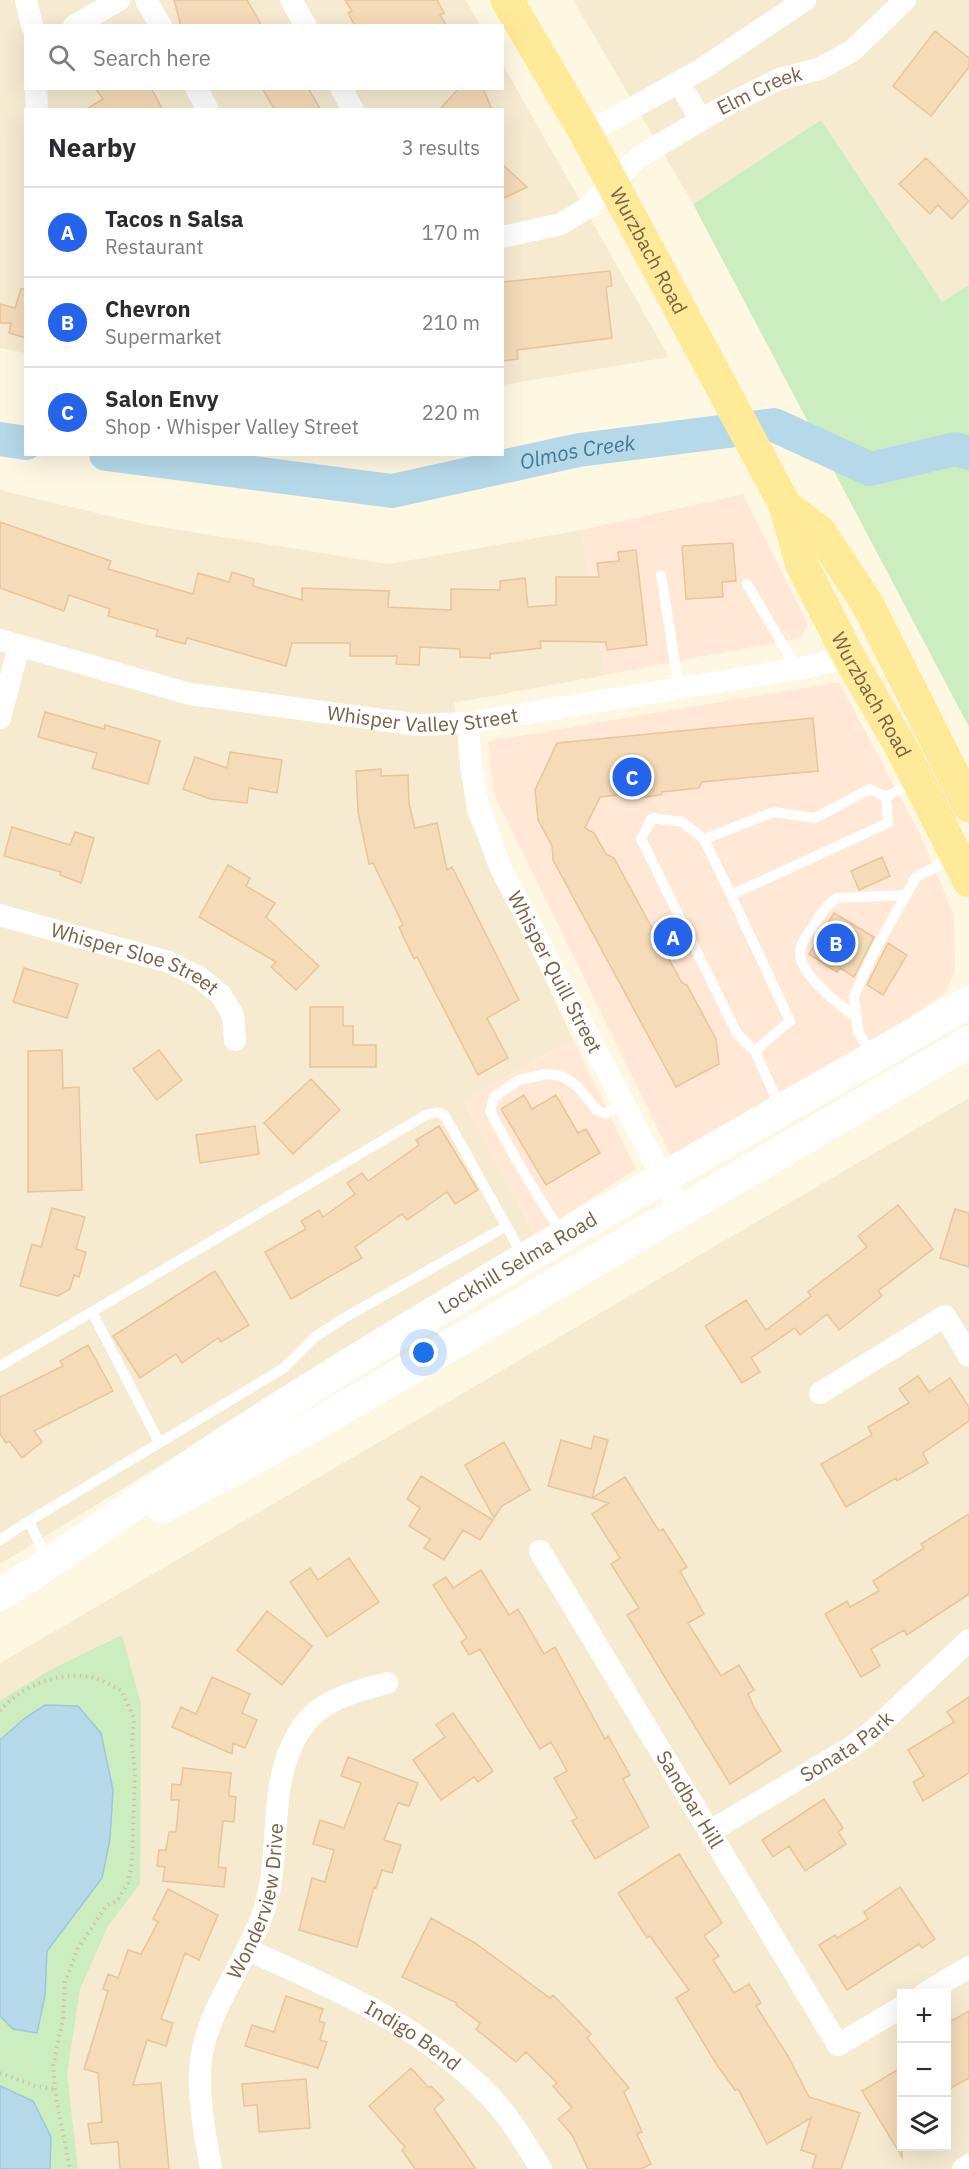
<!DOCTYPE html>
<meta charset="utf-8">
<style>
:root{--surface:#fff;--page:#f2f2f3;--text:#2b2b33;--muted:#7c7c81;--line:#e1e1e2;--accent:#2563eb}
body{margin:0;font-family:"IBM Plex Sans",sans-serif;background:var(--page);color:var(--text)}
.controls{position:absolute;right:18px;bottom:18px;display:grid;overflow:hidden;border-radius:0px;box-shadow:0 6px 24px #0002}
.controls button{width:54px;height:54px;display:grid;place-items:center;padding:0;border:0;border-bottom:2px solid var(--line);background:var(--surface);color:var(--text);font:30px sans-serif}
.you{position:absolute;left:424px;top:1353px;width:21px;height:21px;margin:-15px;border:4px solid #fff;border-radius:50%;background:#1a73e8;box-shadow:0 0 0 9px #1a73e833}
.badge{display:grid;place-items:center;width:39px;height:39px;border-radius:50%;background:var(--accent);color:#fff;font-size:20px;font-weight:700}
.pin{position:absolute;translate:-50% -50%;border:3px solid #fff;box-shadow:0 2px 6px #0006}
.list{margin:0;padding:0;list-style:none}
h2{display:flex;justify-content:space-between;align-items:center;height:78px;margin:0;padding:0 24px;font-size:26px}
h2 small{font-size:20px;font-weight:400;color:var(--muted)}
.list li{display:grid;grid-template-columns:39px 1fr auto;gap:18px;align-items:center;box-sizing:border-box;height:90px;padding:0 24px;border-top:2px solid var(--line)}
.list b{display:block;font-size:22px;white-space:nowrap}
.list p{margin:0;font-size:20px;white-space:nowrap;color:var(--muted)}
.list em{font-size:20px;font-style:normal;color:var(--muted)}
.icon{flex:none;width:33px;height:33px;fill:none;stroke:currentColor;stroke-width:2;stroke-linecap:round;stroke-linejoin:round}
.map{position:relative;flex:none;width:969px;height:2169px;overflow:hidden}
.search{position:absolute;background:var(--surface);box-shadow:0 6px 24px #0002;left:24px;top:24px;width:480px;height:66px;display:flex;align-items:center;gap:15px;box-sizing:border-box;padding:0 21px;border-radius:0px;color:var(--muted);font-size:22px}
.panel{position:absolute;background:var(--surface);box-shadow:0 6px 24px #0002;left:24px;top:108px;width:480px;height:348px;border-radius:0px}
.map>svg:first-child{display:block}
.residential{fill:#f6ebd1;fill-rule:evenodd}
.commercial{fill:#ffe9d6}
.green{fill:#cbedc0}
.water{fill:#b6d9e9;stroke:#9bc7dc;stroke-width:1.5}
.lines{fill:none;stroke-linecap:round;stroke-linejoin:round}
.river{stroke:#b6d9e9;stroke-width:34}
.building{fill:#f5dbb8;stroke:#e9c597;stroke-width:1.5}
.path{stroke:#dabf9b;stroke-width:4;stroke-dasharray:1.5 4.5;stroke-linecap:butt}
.service{stroke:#fff;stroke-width:10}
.minor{stroke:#fff;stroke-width:22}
.secondary{stroke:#fff;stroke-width:32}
.primary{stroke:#ffea99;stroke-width:33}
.labels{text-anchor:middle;stroke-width:4.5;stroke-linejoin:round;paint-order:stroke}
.street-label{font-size:20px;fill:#786147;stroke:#fffbeb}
.water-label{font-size:21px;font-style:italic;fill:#427894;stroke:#fffbeb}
</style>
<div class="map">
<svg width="969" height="2169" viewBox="0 0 969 2169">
<rect width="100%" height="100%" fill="#fef8e3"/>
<!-- residential -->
<path class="residential" d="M 0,0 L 466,0 L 480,25 L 26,26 L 26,88 L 502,88 L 503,65 L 669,357 L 503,385 L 502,110 L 26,110 L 25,353 L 0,348 Z
M 573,0 L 969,0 L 969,285 L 942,302 L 821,120 L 693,204 Z
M 0,490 L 143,524 L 389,564 L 581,530 L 606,675 L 454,703 L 467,815 L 573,1039 L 464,1102 L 535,1235 L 0,1564 Z
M 969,1098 L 969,2169 L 0,2169 L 0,1663 ZM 902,1994 L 946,1994 L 946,2146 L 902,2146 Z"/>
<!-- commercial -->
<path class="commercial" d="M 743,494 L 808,624 L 800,638 L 606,675 L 581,530 Z
M 839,682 L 920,834 L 954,916 L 955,969 L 946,992 L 830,1072 L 673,1160 L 494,794 L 488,741 Z
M 573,1039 L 636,1169 L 535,1235 L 464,1102 Z"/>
<!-- green -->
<path class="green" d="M 821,120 L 942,302 L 969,285 L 969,727 L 693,204 Z
M 122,1635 L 141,1704 L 140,1884 L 108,1926 L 80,1989 L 67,2074 L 78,2169 L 0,2169 L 0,1701 L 48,1671 Z"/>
<!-- water -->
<path class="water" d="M 45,1705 L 78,1706 L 101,1733 L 113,1790 L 110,1839 L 102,1878 L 47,1951 L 45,1995 L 37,2033 L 13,2029 L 0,2016 L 0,1740 L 25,1718 Z
M 0,2086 L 33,2101 L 51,2137 L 50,2169 L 0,2169 Z"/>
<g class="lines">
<!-- river -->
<g class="river">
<path d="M 0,439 L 26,443"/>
<path id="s1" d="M 106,454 L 392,491 L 579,450 L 774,425 L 870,469 L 956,449 L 969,453"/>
</g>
</g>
<!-- building -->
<path class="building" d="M 174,0 L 247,0 L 262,26 L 181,26 Z
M 345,0 L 437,0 L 444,13 L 440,15 L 447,26 L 355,26 L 348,13 L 352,11 Z
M 935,31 L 969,58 L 969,67 L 931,116 L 893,86 Z
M 95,88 L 151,88 L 163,110 L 85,110 L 103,99 Z
M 262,88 L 308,88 L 321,110 L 275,110 Z
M 459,88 L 483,88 L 492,110 L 439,110 Z
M 926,158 L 969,201 L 952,219 L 938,205 L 930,214 L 899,184 Z
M 502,164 L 527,187 L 502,199 Z
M 610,271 L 612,286 L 606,287 L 612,338 L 517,350 L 518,359 L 502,361 L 502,282 Z
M 21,289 L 26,289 L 26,338 L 9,333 L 11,323 L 0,323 L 0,304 L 15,308 Z
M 0,522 L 111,561 L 108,569 L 193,594 L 198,573 L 229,582 L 232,572 L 254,579 L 253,586 L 302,600 L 302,588 L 389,591 L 388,607 L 451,610 L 451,589 L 500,590 L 500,581 L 525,578 L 528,607 L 556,605 L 556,577 L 599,577 L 597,563 L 619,561 L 618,552 L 636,550 L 647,645 L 607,650 L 606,642 L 540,641 L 541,648 L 490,654 L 490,658 L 460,657 L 460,649 L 420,647 L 419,665 L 396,664 L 397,656 L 350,656 L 350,643 L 292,643 L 286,666 L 187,638 L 185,644 L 156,636 L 158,630 L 108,616 L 110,609 L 69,595 L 64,611 L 0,588 Z
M 733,543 L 736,581 L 722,582 L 723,597 L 686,599 L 682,546 Z
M 45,712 L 104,729 L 105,725 L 160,741 L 148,784 L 92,768 L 97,753 L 38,737 Z
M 813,718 L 818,771 L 702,782 L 699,788 L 662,792 L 661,795 L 636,798 L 627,794 L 600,797 L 585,828 L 594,833 L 606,854 L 614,858 L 682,983 L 687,985 L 716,1039 L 719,1064 L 676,1087 L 553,860 L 552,846 L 538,820 L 535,790 L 557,743 Z
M 230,752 L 282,760 L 277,793 L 249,788 L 247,803 L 210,799 L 183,789 L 195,757 L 227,768 Z
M 381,769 L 381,776 L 408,775 L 409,804 L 415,828 L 437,823 L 447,870 L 452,867 L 519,1000 L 487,1018 L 508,1058 L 478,1075 L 417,957 L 414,959 L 399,927 L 403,925 L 373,863 L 369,864 L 358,812 L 356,771 Z
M 12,827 L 70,845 L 75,832 L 94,838 L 81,883 L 60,875 L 61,872 L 4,856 Z
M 882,857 L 890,876 L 859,890 L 851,871 Z
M 228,865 L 250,878 L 246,886 L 275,903 L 266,917 L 319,966 L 296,990 L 271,967 L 276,962 L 199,917 Z
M 834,913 L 874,937 L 854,977 L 840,968 L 837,972 L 809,954 Z
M 888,943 L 907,955 L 883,995 L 867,985 Z
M 24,968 L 78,984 L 67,1018 L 13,1002 Z
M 310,1007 L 343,1007 L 343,1026 L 353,1026 L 353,1045 L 376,1045 L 376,1067 L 310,1067 Z
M 62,1050 L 63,1088 L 79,1087 L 82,1190 L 28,1192 L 28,1051 Z
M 159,1050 L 182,1080 L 157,1100 L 133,1069 Z
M 311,1079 L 340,1110 L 293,1154 L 264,1123 Z
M 524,1095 L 532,1109 L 556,1095 L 578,1133 L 586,1129 L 600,1153 L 546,1185 L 501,1109 Z
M 255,1126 L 259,1154 L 200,1163 L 196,1135 Z
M 439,1126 L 478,1190 L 455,1204 L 447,1192 L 407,1220 L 402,1214 L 355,1247 L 362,1258 L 291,1299 L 265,1252 L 306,1229 L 301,1221 L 319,1210 L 323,1217 L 355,1194 L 347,1183 L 362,1173 L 368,1181 L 419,1145 L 416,1140 Z
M 898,1205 L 933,1249 L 878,1291 L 882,1296 L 839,1330 L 827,1314 L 800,1335 L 795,1328 L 751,1358 L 760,1372 L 742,1383 L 705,1326 L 746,1300 L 766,1330 L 811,1296 L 808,1292 L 867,1247 L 858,1236 Z
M 52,1208 L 85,1217 L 76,1249 L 86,1252 L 79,1277 L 74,1275 L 70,1289 L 58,1296 L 20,1286 L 32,1244 L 41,1247 Z
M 955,1209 L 969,1213 L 969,1267 L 940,1258 Z
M 215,1271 L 249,1325 L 221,1342 L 218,1338 L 182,1363 L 176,1354 L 140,1378 L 113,1336 Z
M 88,1345 L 113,1391 L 34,1431 L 42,1442 L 22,1458 L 9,1441 L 6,1443 L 0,1434 L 0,1397 L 63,1366 L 60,1361 Z
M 918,1376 L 929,1392 L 950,1378 L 969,1407 L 969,1421 L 923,1453 L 928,1463 L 897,1481 L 896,1478 L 846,1507 L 821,1464 L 872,1435 L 868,1427 L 909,1403 L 899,1389 Z
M 594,1436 L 608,1440 L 592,1498 L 548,1486 L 561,1440 L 591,1449 Z
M 504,1442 L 530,1490 L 502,1506 L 494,1518 L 465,1465 Z
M 421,1476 L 493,1520 L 480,1540 L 463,1530 L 444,1560 L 424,1548 L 430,1539 L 409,1526 L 420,1508 L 407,1499 Z
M 625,1477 L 659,1531 L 663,1529 L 687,1567 L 680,1571 L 704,1614 L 688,1623 L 721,1676 L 739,1665 L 754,1690 L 748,1694 L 755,1709 L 781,1751 L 730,1784 L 627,1615 L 639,1608 L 611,1564 L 620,1558 L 592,1514 L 609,1503 L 592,1498 Z
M 969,1514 L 969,1594 L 907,1635 L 904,1630 L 871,1649 L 880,1666 L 861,1677 L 825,1614 L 847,1601 L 850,1607 L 879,1591 L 873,1581 L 924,1548 L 921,1544 Z
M 349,1558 L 379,1602 L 327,1637 L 290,1582 L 310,1568 L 318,1580 Z
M 481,1570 L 509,1615 L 518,1609 L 544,1654 L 555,1647 L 605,1739 L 608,1736 L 630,1775 L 623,1779 L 649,1827 L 595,1859 L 572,1821 L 577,1818 L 554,1778 L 567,1771 L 551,1742 L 540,1749 L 480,1649 L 469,1655 L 461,1642 L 467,1638 L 433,1585 L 446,1577 L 453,1588 Z
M 267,1611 L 312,1646 L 282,1685 L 237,1650 Z
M 212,1677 L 250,1694 L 242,1713 L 257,1720 L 245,1748 L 233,1743 L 232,1754 L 172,1727 L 181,1707 L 196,1714 Z
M 969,1697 L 969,1773 L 923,1801 L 913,1782 L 924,1776 L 908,1750 L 954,1722 L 947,1712 Z
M 453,1713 L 493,1771 L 478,1782 L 474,1777 L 441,1800 L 413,1760 L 445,1737 L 436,1725 Z
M 348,1757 L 418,1783 L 409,1806 L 398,1803 L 384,1840 L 401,1845 L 392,1873 L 382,1870 L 376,1888 L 374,1887 L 357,1947 L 299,1930 L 312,1878 L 325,1882 L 334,1850 L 313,1844 L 320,1820 L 344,1828 L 361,1783 L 341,1776 Z
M 183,1768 L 231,1773 L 229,1796 L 236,1797 L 234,1822 L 223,1821 L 218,1867 L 226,1868 L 224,1887 L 163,1881 L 165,1867 L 157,1866 L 159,1850 L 166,1850 L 169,1832 L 176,1832 L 179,1800 L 171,1800 L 172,1784 L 181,1785 Z
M 824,1799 L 843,1828 L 838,1832 L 846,1844 L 805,1871 L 789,1846 L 773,1857 L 762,1840 Z
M 679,1854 L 722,1923 L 704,1936 L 719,1956 L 713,1960 L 734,1993 L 749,1984 L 761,2003 L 756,2006 L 788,2056 L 809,2097 L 860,2113 L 841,2169 L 812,2169 L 816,2155 L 801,2150 L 811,2118 L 767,2144 L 738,2089 L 735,2090 L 717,2065 L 676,1998 L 689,1990 L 650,1936 L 647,1938 L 618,1893 Z
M 900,1887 L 935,1939 L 922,1948 L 919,1944 L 847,1990 L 819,1945 L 835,1935 L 837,1938 L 868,1919 L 864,1912 Z
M 168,1889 L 218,1915 L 199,1960 L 185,1953 L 161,2019 L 173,2023 L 166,2046 L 147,2040 L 133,2085 L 161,2083 L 169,2169 L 120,2169 L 118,2142 L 91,2144 L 88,2124 L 102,2122 L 98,2073 L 84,2069 L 108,1991 L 103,1989 L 108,1974 L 118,1978 L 128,1950 L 141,1954 L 158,1922 L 153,1919 Z
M 431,1918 L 475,1943 L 550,1998 L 553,1995 L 591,2034 L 587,2038 L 629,2088 L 624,2092 L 642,2132 L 637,2134 L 651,2164 L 641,2169 L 588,2169 L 572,2135 L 558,2119 L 572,2108 L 553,2086 L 557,2083 L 526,2052 L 516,2062 L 476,2029 L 480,2023 L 456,2005 L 457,2003 L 402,1977 Z
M 286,1996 L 323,2009 L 319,2021 L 325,2023 L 320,2040 L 327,2042 L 318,2068 L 245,2046 L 252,2025 L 274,2032 Z
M 969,2011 L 969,2078 L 946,2091 L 946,2024 Z
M 902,2067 L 902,2157 L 862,2091 Z
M 411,2068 L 429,2088 L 431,2086 L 444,2100 L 434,2109 L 476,2169 L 415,2169 L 402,2150 L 405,2147 L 369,2106 Z
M 306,2079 L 310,2128 L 259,2132 L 257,2105 L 244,2106 L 242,2084 Z"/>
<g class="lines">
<!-- path -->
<path class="path" d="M 0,1711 C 22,1685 60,1670 95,1678 C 103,1680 113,1687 121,1690 L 134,1718 L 132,1746 L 135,1774 L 132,1862 L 128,1883 L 117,1901 L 106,1906 L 78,1948 L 65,1982 L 63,2019 L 53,2066 L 56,2097 L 70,2169
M 0,2073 L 35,2086 L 55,2089"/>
<!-- service -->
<path class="service" d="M 661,575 L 679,688
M 747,584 L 797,669
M 704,839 L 731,895
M 857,1018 C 840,1005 793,971 801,947 C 803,940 809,933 813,927 C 820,915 826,905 837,898 L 906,895
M 755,1051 L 738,1035 L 641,839 L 652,818 L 682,822 L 704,839 L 774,812 L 815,818 L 870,789 L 886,797
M 871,1055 L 858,1031 L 854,996 L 874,952 L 916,877 L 954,857
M 780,1107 L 755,1051 L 790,1021 L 731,895 L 888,823 L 886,797 L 915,782
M 562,1233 C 535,1193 512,1154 490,1111 L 494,1097 L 519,1080 L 546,1074 L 562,1076 L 577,1086 L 597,1110 L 606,1114 L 623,1102
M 92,1312 L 159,1442
M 0,1366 L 426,1115 L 438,1112 L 445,1116 L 523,1256
M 0,1540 L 29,1521
M 47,1560 L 29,1521 L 284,1368 L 315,1337 L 344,1318 L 505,1227"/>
<!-- minor -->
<g class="minor">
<path d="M 26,0 L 32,26"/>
<path d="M 146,0 L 161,26"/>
<path d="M 291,0 L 306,26"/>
<path d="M 74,26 L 119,0"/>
<path d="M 679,83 L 701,120"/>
<path d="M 36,88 L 37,110"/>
<path d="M 196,88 L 208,110"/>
<path d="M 341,88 L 353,110"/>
<path d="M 586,134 L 702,69 L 805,0"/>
<path id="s2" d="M 502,237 L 561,224 L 587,208 L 639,157 L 723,107 L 779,79 L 819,69 L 852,51 L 905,0"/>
<path id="s3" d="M 0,640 L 190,694 L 419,725 L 468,723 L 797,669 L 849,657"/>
<path d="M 0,718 L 19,646"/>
<path id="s4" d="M 468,723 L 471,767 L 478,805 L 500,867 L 679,1209"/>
<path id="s5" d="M 0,915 L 169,962 L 199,977 L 220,994 L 233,1015 L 235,1040"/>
<path d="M 820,1393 L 945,1316 L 969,1356"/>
<path id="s6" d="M 540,1551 L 838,2045 L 902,2007"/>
<path id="s7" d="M 709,1832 L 850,1748 L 874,1730 L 969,1640"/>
<path id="s8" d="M 248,1950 C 332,1987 415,2023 482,2088 C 506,2111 524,2141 541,2169"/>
<path d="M 924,1994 L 969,1967"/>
<path id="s9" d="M 211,2169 C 205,2134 197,2097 201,2060 C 207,2009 248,1960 264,1910 C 283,1853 266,1785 299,1732 C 319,1699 352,1693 387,1683"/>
<path d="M 963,2169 L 969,2165"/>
</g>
<!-- secondary -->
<g class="secondary">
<path d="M 162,1507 L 241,1466 L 311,1427 L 969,1042"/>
<path id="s10" d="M 0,1595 C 84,1542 163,1482 246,1429 C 482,1278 727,1142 969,1002"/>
</g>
<!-- primary -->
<g class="primary">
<path id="s11" d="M 507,0 L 586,134 L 785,505 L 802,565 L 849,657 L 902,749 L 969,881"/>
<path d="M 785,505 L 820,532 L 868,605 L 969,806"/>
</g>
</g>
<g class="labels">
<!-- street labels -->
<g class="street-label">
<text dy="7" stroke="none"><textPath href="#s2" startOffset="302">Elm Creek</textPath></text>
<text dy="7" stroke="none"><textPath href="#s11" startOffset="288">Wurzbach Road</textPath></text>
<text dy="7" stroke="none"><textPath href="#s11" startOffset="786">Wurzbach Road</textPath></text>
<text dy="7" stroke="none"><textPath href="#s3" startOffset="432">Whisper Valley Street</textPath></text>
<text dy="7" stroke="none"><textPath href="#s5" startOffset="142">Whisper Sloe Street</textPath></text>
<text dy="7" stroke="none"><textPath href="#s4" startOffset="267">Whisper Quill Street</textPath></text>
<text dy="7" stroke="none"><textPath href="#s10" startOffset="615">Lockhill Selma Road</textPath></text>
<text dy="7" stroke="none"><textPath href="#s7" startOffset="162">Sonata Park</textPath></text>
<text dy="7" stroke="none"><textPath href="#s6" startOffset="290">Sandbar Hill</textPath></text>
<text dy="7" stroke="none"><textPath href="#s9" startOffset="280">Wonderview Drive</textPath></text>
<text dy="7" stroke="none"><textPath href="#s8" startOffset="186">Indigo Bend</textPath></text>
</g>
<!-- water labels -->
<g class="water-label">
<text dy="7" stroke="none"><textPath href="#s1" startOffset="478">Olmos Creek</textPath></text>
</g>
</g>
</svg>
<div class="controls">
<button>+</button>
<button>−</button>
<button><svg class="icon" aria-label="layers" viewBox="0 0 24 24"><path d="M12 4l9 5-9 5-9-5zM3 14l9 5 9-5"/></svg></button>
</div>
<div class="you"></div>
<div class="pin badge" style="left:673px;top:937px">A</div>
<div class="pin badge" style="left:836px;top:943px">B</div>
<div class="pin badge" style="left:632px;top:777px">C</div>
<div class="search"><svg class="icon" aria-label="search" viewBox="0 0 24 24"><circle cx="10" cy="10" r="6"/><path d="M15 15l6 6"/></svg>Search here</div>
<section class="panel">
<h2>Nearby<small>3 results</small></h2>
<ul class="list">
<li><span class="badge">A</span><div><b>Tacos n Salsa</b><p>Restaurant</p></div><em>170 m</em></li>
<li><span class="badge">B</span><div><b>Chevron</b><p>Supermarket</p></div><em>210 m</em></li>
<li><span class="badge">C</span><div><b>Salon Envy</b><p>Shop · Whisper Valley Street</p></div><em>220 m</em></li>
</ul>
</section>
</div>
